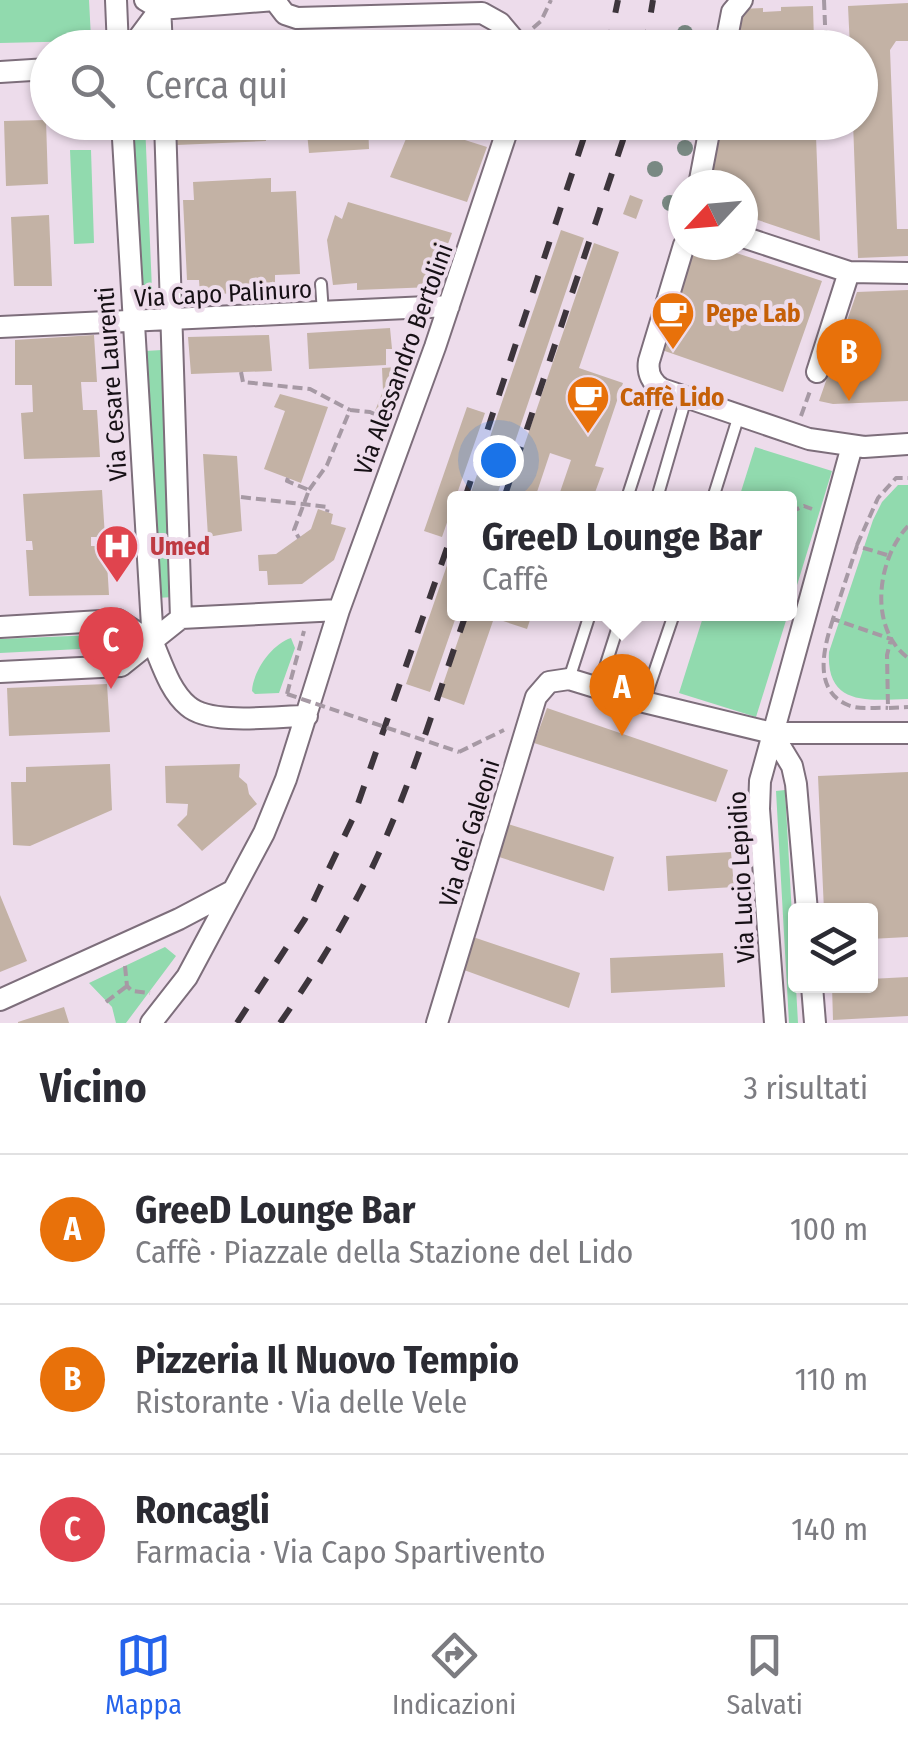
<!DOCTYPE html>
<html lang="it">
<meta charset="utf-8">
<style>
:root{--surface:#fff;--page:#f7f7f7;--text:#2b2b33;--muted:#7c7c81;--line:#e1e1e2;--accent:#2563eb}
body{margin:0;font-family:"Fira Sans Condensed",sans-serif;background:var(--page);color:var(--text)}
.controls{position:absolute;right:30px;bottom:30px;display:grid;overflow:hidden;border-radius:10px;box-shadow:0 2px 8px #0004}
.controls button{width:90px;height:90px;display:grid;place-items:center;padding:0;border:0;border-bottom:2px solid var(--line);background:var(--surface);color:var(--text);font:50px sans-serif}
.compass{position:absolute;left:668px;top:170px;width:90px;height:90px;border-radius:50%;background:var(--surface);box-shadow:0 2px 8px #0004;rotate:244deg}
.you{position:absolute;left:498px;top:460px;width:35px;height:35px;margin:-25px;border:8px solid #fff;border-radius:50%;background:#1a73e8;box-shadow:0 0 0 15px #1a73e833}
.badge{display:grid;place-items:center;width:65px;height:65px;border-radius:50%;background:var(--accent);color:#fff;font-size:32px;font-weight:700}
.pin{position:absolute;translate:-50% -82px;filter:drop-shadow(0 2px 5px #0008)}
.pin::after{content:'';position:absolute;top:52px;width:35px;height:30px;background:inherit;clip-path:polygon(0 0,100% 0,50% 100%)}
.popup{position:absolute;left:447px;top:491px;width:350px;height:130px;box-sizing:border-box;display:grid;place-content:center;border-radius:10px;background:var(--surface);filter:drop-shadow(0 2px 8px #0005);font-size:32px;white-space:nowrap;color:var(--muted)}
.popup b{font-size:38px;color:var(--text)}
.popup::after{content:'';position:absolute;left:50%;top:100%;margin-left:-20px;border:20px solid transparent;border-top-color:var(--surface)}
.list{margin:0;padding:0;list-style:none}
h2{display:flex;justify-content:space-between;align-items:center;height:130px;margin:0;padding:0 40px;font-size:42px}
h2 small{font-size:32px;font-weight:400;color:var(--muted)}
.list li{display:grid;grid-template-columns:65px 1fr auto;gap:30px;align-items:center;box-sizing:border-box;height:150px;padding:0 40px;border-top:2px solid var(--line)}
.list b{display:block;font-size:38px;white-space:nowrap}
.list p{margin:0;font-size:32px;white-space:nowrap;color:var(--muted)}
.list em{font-size:32px;font-style:normal;color:var(--muted)}
.icon{flex:none;width:55px;height:55px;fill:none;stroke:currentColor;stroke-width:2;stroke-linecap:round;stroke-linejoin:round}
.map{position:relative;flex:none;width:908px;height:1023px;overflow:hidden}
.search{position:absolute;background:var(--surface);box-shadow:0 2px 8px #0004;left:30px;right:30px;top:30px;height:110px;display:flex;align-items:center;gap:25px;box-sizing:border-box;padding:0 35px;border-radius:55px;color:var(--muted);font-size:38px}
.sheet{height:580px;background:var(--surface)}
nav{display:flex;justify-content:space-around;align-items:center;box-sizing:border-box;height:140px;border-top:2px solid var(--line);background:var(--surface);font-size:28px;color:var(--muted)}
nav a{display:grid;justify-items:center;gap:5px}
nav .on{color:var(--accent)}
.map>svg:first-child{display:block}
.green{fill:#91daae}
.building{fill:#c3b2a5}
.lines{fill:none;stroke-linecap:round;stroke-linejoin:round}
.service-casing{stroke:#7d6e7b;stroke-width:14}
.minor-casing{stroke:#7d6e7b;stroke-width:24}
.path{stroke:#a699a4;stroke-width:4;stroke-dasharray:10 5;stroke-linecap:butt}
.service{stroke:#fff;stroke-width:10}
.minor{stroke:#fff;stroke-width:20}
.rail{stroke:#3d353c;stroke-width:6;stroke-dasharray:18 18;stroke-linecap:butt}
.path-bridge{stroke:#a699a4;stroke-width:4;stroke-dasharray:10 5;stroke-linecap:butt}
.tree{fill:#798983}
.labels{text-anchor:middle;stroke-width:8;stroke-linejoin:round;paint-order:stroke}
.street-label{font-size:25px;fill:#161015;stroke:#eddceb}
.food-label{font-size:25px;font-weight:bold;fill:#c56008;stroke:#eddceb;text-anchor:start}
.health-label{font-size:25px;font-weight:bold;fill:#be3a42;stroke:#eddceb;text-anchor:start}
</style>
<div class="map">
<svg width="908" height="1023" viewBox="0 0 908 1023">
<rect width="100%" height="100%" fill="#eddceb"/>
<!-- green -->
<path class="green" d="M 0,0 L 89,0 L 91,38 L 88,41 L 0,43 Z
M 131,123 L 145,123 L 152,290 L 138,291 Z
M 70,150 L 91,150 L 94,243 L 74,244 Z
M 162,350 L 174,597 L 156,598 L 145,351 Z
M 755,447 L 832,471 L 790,608 L 790,498 L 739,498 Z
M 898,485 L 908,485 L 908,699 C 869,700 826,707 829,652 L 873,520 L 882,502 Z
M 704,614 L 788,614 L 756,717 L 679,693 Z
M 119,634 L 120,647 L 0,653 L 0,639 Z
M 291,638 L 295,648 L 279,693 L 255,694 L 252,691 C 253,671 272,644 291,638 Z
M 785,790 L 798,1023 L 789,1023 L 776,791 Z
M 165,947 L 176,956 L 126,1023 L 116,1023 L 112,1007 L 89,983 Z"/>
<!-- building -->
<path class="building" d="M 908,3 L 908,41 L 896,41 L 890,50 L 897,229 L 908,229 L 908,256 L 858,258 L 853,122 L 860,122 L 860,48 L 850,48 L 848,6 Z
M 813,6 L 814,42 L 795,43 L 795,48 L 763,48 L 763,42 L 740,39 L 741,9 L 763,8 L 763,12 L 781,11 L 781,7 Z
M 468,31 L 482,48 L 408,48 L 407,33 Z
M 372,35 L 373,48 L 291,48 L 291,42 Z
M 258,42 L 258,48 L 200,48 L 200,44 Z
M 46,120 L 48,184 L 6,186 L 4,121 Z
M 176,122 L 264,122 L 266,141 L 177,145 Z
M 306,122 L 368,122 L 369,149 L 309,153 Z
M 408,122 L 487,147 L 467,202 L 390,177 L 408,134 L 405,133 Z
M 718,124 L 816,136 L 820,241 L 743,215 L 743,185 L 706,185 Z
M 271,178 L 271,192 L 296,191 L 300,274 L 275,275 L 275,291 L 200,295 L 199,280 L 187,280 L 183,200 L 194,200 L 193,182 Z
M 630,195 L 643,200 L 636,219 L 623,214 Z
M 348,202 L 452,233 L 432,287 L 357,290 L 357,283 L 333,285 L 327,240 L 335,215 L 342,219 Z
M 49,215 L 52,286 L 14,286 L 11,217 Z
M 561,230 L 584,238 L 496,498 L 469,498 Z
M 594,243 L 619,252 L 579,368 L 623,383 L 595,466 L 604,468 L 593,498 L 558,498 L 571,460 L 550,453 L 535,498 L 506,498 Z
M 696,245 L 712,245 L 822,281 L 783,392 L 659,349 Z
M 908,290 L 908,401 L 833,404 L 819,401 L 857,292 Z
M 390,328 L 392,349 L 386,349 L 386,365 L 309,369 L 307,333 Z
M 94,335 L 97,382 L 81,382 L 83,410 L 97,410 L 100,457 L 24,459 L 21,413 L 33,412 L 32,385 L 15,385 L 15,340 Z
M 269,335 L 272,371 L 191,374 L 188,337 Z
M 398,367 L 399,390 L 390,416 L 375,411 L 383,391 L 382,368 Z
M 280,394 L 328,407 L 301,483 L 264,469 L 285,411 L 274,407 Z
M 467,407 L 485,413 L 442,537 L 424,531 Z
M 203,454 L 237,456 L 242,531 L 208,537 Z
M 102,490 L 105,537 L 91,537 L 91,546 L 106,546 L 109,595 L 29,596 L 26,550 L 33,550 L 32,541 L 26,541 L 23,494 Z
M 318,509 L 333,514 L 331,524 L 346,528 L 334,560 L 302,584 L 268,585 L 267,571 L 259,571 L 258,555 L 276,554 L 311,529 Z
M 454,545 L 454,614 L 457,614 L 430,692 L 406,684 Z
M 467,614 L 532,614 L 527,629 L 494,618 L 464,705 L 439,696 Z
M 107,684 L 110,732 L 9,736 L 7,688 Z
M 547,708 L 728,770 L 716,802 L 534,743 Z
M 110,764 L 112,810 L 30,846 L 13,845 L 11,782 L 26,782 L 26,767 Z
M 240,764 L 239,777 L 247,784 L 249,794 L 257,804 L 202,851 L 177,825 L 187,815 L 188,804 L 166,803 L 165,766 Z
M 908,772 L 908,937 L 870,939 L 870,911 L 824,911 L 818,776 Z
M 505,823 L 614,857 L 604,891 L 496,856 Z
M 731,852 L 734,887 L 668,891 L 666,856 Z
M 0,895 L 27,961 L 0,972 Z
M 473,937 L 580,973 L 569,1008 L 464,970 Z
M 723,953 L 725,987 L 611,993 L 610,958 Z
M 908,977 L 908,1016 L 833,1020 L 832,986 L 870,986 L 870,979 Z
M 64,1007 L 69,1023 L 18,1023 L 18,1022 Z"/>
<g class="lines">
<!-- service casing -->
<g class="service-casing">
<path id="service" d="M 321,284 L 323,313
M 627,498 L 662,390
M 657,498 L 686,398
M 713,498 L 739,415
M 569,679 L 590,614
M 598,689 L 622,614
M 644,702 L 674,614"/>
</g>
<!-- minor casing -->
<g class="minor-casing">
<path id="minor" d="M 116,0 L 118,48
M 145,0 L 160,9 L 275,0
M 275,1 L 285,14 L 297,18 L 482,13 L 500,23 L 521,48
M 160,5 L 162,48
M 131,48 L 160,9
M 725,48 L 732,12 L 742,0
M 0,72 L 48,69
M 122,122 L 153,643 C 162,664 170,691 188,706 C 211,726 277,716 307,716
M 165,122 L 181,618
M 699,185 L 711,122
M 743,237 L 849,272 L 908,273
M 684,245 L 649,361 C 647,373 652,383 662,389 L 809,439 L 864,447 L 908,444
M 0,327 L 449,306
M 817,372 L 849,272
M 339,610 L 435,347 L 510,122
M 0,627 L 118,620 L 153,643
M 0,672 L 121,666 L 181,618 L 339,610 L 286,779 L 264,833 L 187,977 L 151,1023
M 772,733 L 792,766 L 796,784 L 807,911
M 812,986 L 815,1023
M 0,1000 L 179,919 L 232,891
M 437,1023 L 536,697 L 549,682 L 569,679 L 644,702 L 772,733 L 908,733
M 775,1023 L 759,809 L 760,781 L 852,446"/>
</g>
<!-- path -->
<path class="path" d="M 824,0 L 826,48
M 533,28 L 541,21 L 551,0
M 241,372 L 243,382 L 310,389 L 350,410
M 801,416 L 810,391
M 288,478 L 287,481 L 309,490 L 294,530 L 299,538
M 309,490 L 327,465 L 350,410 L 370,412 L 388,420
M 241,497 L 328,507 L 327,512
M 790,512 L 804,506 L 812,509
M 908,526 C 877,559 868,628 908,658
M 857,545 L 878,498 L 896,478 L 908,478
M 887,555 L 857,546 L 833,619 L 891,639 L 887,655 L 888,708 L 908,707
M 833,619 C 824,647 812,690 848,705 C 859,710 876,707 888,708
M 287,694 L 304,631
M 459,752 L 504,730
M 125,966 L 127,986 L 132,991 L 150,993
M 106,1002 L 127,986"/>
<!-- service -->
<use href="#service" class="service"/>
<!-- minor -->
<use href="#minor" class="minor"/>
<!-- rail -->
<path class="rail" d="M 608,48 L 618,0
M 645,48 L 653,0
M 465,498 L 589,122
M 504,498 L 629,122
M 237,1023 L 305,919 L 353,818 L 454,528
M 280,1023 C 314,974 344,925 370,872 C 410,790 436,700 466,614"/>
<!-- path-bridge -->
<path class="path-bridge" d="M 287,694 L 459,752"/>
</g>
<!-- trees -->
<g class="tree">
<circle cx="685" cy="33" r="8"/>
<circle cx="685" cy="148" r="8"/>
<circle cx="655" cy="169" r="8"/>
<circle cx="670" cy="203" r="8"/>
</g>
<!-- icons -->
<defs>
<g id="cafe-pin" transform="scale(2.25)"><path d="M0 17L-7.5 6A9.5 9.5 0 1 1 7.5 6Z" fill="#e8710a" stroke="#eddceb"/><path d="M-5.5-4.5H6V0H3Q3 3.5 0 3.5H-2.5Q-5.5 3.5-5.5 0ZM3-3.2v2h1.7v-2ZM-6 4.5H4V6H-6Z" fill="#fff"/></g>
<g id="hospital-pin" transform="scale(2.25)"><path d="M0 17L-7.5 6A9.5 9.5 0 1 1 7.5 6Z" fill="#e0444e" stroke="#eddceb"/><path d="M-5-5h3v3.5h4V-5h3V5h-3V1.5h-4V5h-3Z" fill="#fff"/></g>
</defs>
<g fill-rule="evenodd">
<use href="#cafe-pin" x="673" y="313"/>
<use href="#cafe-pin" x="588" y="397"/>
<use href="#hospital-pin" x="117" y="546"/>
</g>
<g class="labels">
<!-- street labels -->
<g class="street-label">
<text transform="translate(223 293) rotate(-3)" y="9">Via Capo Palinuro</text>
<text transform="translate(403 359) rotate(-70)" y="9">Via Alessandro Bertolini</text>
<text transform="translate(111 384) rotate(-94)" y="9">Via Cesare Laurenti</text>
<text transform="translate(469 833) rotate(-73)" y="9">Via dei Galeoni</text>
<text transform="translate(741 877) rotate(-93)" y="9">Via Lucio Lepidio</text>
</g>
<!-- food labels -->
<g class="food-label">
<text x="706" y="322">Pepe Lab</text>
<text x="620" y="406">Caffè Lido</text>
</g>
<!-- health labels -->
<g class="health-label">
<text x="150" y="555">Umed</text>
</g>
</g>
</svg>
<div class="controls">
<button><svg class="icon" aria-label="layers" viewBox="0 0 24 24"><path d="M12 4l9 5-9 5-9-5zM3 14l9 5 9-5"/></svg></button>
</div>
<svg class="compass" viewBox="-18 -18 36 36"><path d="M0-13l5 13h-10z" fill="#e53935"/><path d="M0 13l5-13h-10z" fill="#7c7c81"/></svg>
<div class="you"></div>
<div class="pin badge" style="left:622px;top:736px;background:#e8710a">A</div>
<div class="popup"><b>GreeD Lounge Bar</b>Caffè</div>
<div class="pin badge" style="left:849px;top:401px;background:#e8710a">B</div>
<div class="pin badge" style="left:111px;top:689px;background:#e0444e">C</div>
<div class="search"><svg class="icon" aria-label="search" viewBox="0 0 24 24"><circle cx="10" cy="10" r="6"/><path d="M15 15l6 6"/></svg>Cerca qui</div>
</div>
<section class="sheet">
<h2>Vicino<small>3 risultati</small></h2>
<ul class="list">
<li><span class="badge" style="background:#e8710a">A</span><div><b>GreeD Lounge Bar</b><p>Caffè · Piazzale della Stazione del Lido</p></div><em>100 m</em></li>
<li><span class="badge" style="background:#e8710a">B</span><div><b>Pizzeria Il Nuovo Tempio</b><p>Ristorante · Via delle Vele</p></div><em>110 m</em></li>
<li><span class="badge" style="background:#e0444e">C</span><div><b>Roncagli</b><p>Farmacia · Via Capo Spartivento</p></div><em>140 m</em></li>
</ul>
</section>
<nav>
<a class="on"><svg class="icon" aria-label="map" viewBox="0 0 24 24"><path d="M3 6l6-2 6 2 6-2v14l-6 2-6-2-6 2zM9 4v14M15 6v14"/></svg>Mappa</a>
<a><svg class="icon" aria-label="directions" viewBox="0 0 24 24"><path d="M12 3l9 9-9 9-9-9zM9 14v-3h6M13 9l2 2-2 2"/></svg>Indicazioni</a>
<a><svg class="icon" aria-label="saved" viewBox="0 0 24 24"><path d="M7 4h10v16l-5-4-5 4z"/></svg>Salvati</a>
</nav>
